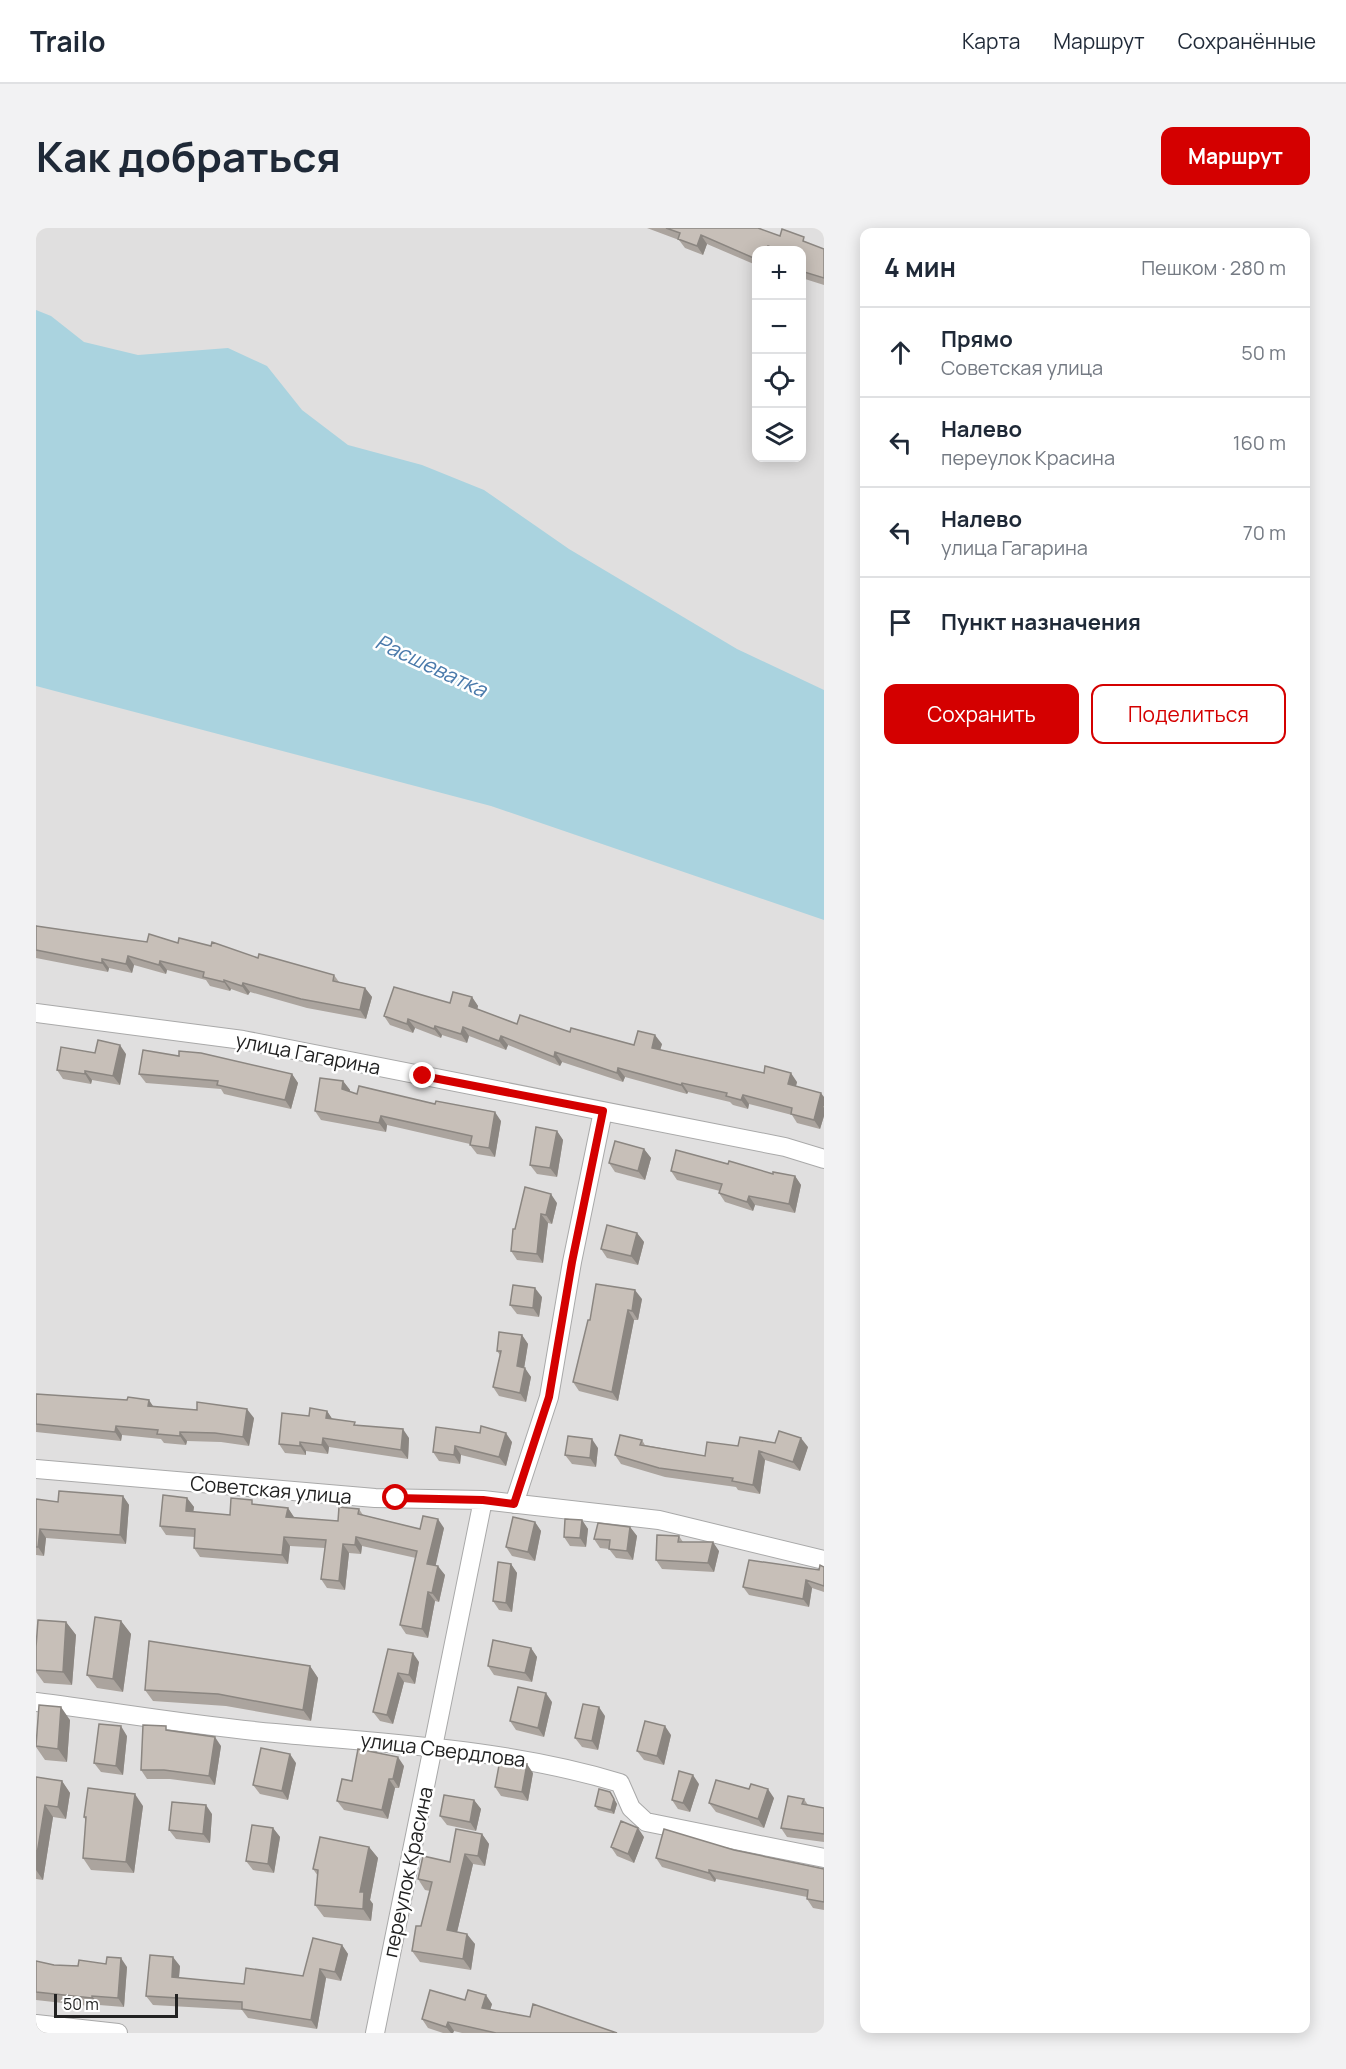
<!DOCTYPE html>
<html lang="ru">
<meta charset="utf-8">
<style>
:root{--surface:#fff;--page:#f2f2f3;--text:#1f2937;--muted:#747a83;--line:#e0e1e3;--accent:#d40000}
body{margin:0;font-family:Manrope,sans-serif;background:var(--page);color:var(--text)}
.controls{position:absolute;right:18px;top:18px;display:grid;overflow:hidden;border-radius:12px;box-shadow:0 3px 15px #0003}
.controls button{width:54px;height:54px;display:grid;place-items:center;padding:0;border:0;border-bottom:2px solid var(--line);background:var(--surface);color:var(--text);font:30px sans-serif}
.scale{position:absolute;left:18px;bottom:15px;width:124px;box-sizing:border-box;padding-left:6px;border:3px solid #222;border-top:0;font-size:16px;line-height:21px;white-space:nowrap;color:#222;-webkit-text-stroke:4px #fff;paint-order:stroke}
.stop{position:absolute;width:18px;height:18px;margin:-14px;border:4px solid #d40000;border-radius:50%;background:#fff}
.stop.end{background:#d40000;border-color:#fff;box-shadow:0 2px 6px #0008}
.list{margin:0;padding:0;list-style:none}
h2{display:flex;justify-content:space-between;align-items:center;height:78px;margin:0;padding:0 24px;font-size:26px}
h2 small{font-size:20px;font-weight:400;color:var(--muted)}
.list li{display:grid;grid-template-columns:39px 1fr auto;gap:18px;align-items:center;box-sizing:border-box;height:90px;padding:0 24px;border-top:2px solid var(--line)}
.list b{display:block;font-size:22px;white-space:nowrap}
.list p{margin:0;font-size:20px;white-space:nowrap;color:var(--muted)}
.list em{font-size:20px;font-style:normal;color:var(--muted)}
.actions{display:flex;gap:12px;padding:18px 24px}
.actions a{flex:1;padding:14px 0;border:2px solid var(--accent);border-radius:12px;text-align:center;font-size:21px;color:var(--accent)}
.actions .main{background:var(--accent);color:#fff}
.icon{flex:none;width:33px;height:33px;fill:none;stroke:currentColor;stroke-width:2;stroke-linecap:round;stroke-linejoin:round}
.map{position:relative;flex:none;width:788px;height:1805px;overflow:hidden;border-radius:12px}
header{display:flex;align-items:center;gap:36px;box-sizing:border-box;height:84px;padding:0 30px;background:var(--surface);border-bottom:2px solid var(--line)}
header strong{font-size:28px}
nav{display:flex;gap:33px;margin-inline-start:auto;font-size:21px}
.intro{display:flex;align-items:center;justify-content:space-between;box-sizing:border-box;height:144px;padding:0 36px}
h1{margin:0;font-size:42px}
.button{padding:15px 27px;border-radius:12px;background:var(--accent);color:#fff;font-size:21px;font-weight:700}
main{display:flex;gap:36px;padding:0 36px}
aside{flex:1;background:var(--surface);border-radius:12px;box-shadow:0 3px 15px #0003}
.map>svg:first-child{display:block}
.residential{fill:#e0dfdf;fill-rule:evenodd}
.water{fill:#aad3df}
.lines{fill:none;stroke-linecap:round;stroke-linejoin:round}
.minor-casing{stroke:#a9a9a9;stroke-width:20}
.minor{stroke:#fff;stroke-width:18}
.wall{fill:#aba49e}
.shaded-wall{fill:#8b8681}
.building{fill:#c7bfb8;stroke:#8b8681;stroke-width:1.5}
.route{stroke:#d40000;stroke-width:8}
.labels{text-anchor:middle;stroke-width:5;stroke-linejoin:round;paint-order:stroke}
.street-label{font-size:20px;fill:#222;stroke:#fff}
.water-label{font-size:21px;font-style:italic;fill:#4a7aab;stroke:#fff}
</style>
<header>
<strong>Trailo</strong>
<nav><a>Карта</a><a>Маршрут</a><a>Сохранённые</a></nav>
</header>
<div class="intro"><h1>Как добраться</h1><a class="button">Маршрут</a></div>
<main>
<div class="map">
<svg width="788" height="1805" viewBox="0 0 788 1805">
<rect width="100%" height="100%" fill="#f2efe9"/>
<!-- residential -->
<path class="residential" d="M 0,0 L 788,0 L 788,1805 L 0,1805 ZM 720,22 L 766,22 L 766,230 L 720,230 Z"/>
<!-- water -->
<path class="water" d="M 0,82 L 15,88 L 48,114 L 102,127 L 192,120 L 231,138 L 266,182 L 312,217 L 386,237 L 448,262 L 533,321 L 701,421 L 788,462 L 788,692 L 455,578 L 0,458 Z"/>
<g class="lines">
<!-- minor casing -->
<g class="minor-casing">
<path id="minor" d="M 0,785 L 207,812 L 749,919 L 788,931
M 0,1241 L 339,1270 L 447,1272 L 623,1292 L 788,1332
M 478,1276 L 513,1169 L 536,1034 L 567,883
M 0,1474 C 79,1484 159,1498 239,1505 C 355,1516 472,1521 584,1555 L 595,1580 L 610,1594 L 788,1630
M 0,1796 L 82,1805
M 339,1805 L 447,1272"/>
</g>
<!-- minor -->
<use href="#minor" class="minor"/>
</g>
<!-- wall -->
<path class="wall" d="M 611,0 L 722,0 L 744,8 L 771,15 L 788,21 L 788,57 L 769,51 L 765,46 L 765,22 L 720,22 L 720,37 L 671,16 L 667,27 L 649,20 L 643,12 Z
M 0,697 L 1,698 L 111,714 L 142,715 L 222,730 L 298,747 L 303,754 L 329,760 L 336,769 L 330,791 L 271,780 L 214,764 L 212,767 L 195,761 L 194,763 L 174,758 L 170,752 L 131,742 L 130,746 L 98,737 L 96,745 L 73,740 L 72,744 L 0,730 Z
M 436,769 L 442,778 L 441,781 L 481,796 L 534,804 L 598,817 L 626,816 L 624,822 L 761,854 L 760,858 L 788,869 L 788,888 L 784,901 L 761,895 L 756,887 L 713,876 L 712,881 L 697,877 L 694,874 L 652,864 L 651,866 L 589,849 L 587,854 L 526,834 L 524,838 L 472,817 L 470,822 L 433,808 L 431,815 L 406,807 L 405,810 L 379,800 L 377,805 L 354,797 L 348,788 L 414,775 Z
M 59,825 L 90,826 L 84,857 L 56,852 L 55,856 L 27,851 L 21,842 Z
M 103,846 L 256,846 L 262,855 L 255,881 L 188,866 L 185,861 L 110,855 Z
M 307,853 L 314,862 L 313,864 L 321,866 L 465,893 L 459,929 L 441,926 L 434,917 L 434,916 L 351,897 L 350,904 L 285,892 L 279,883 Z
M 521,903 L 527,912 L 521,949 L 501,946 L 494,937 Z
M 608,921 L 615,930 L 609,952 L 579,944 L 573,935 Z
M 692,936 L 737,946 L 759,948 L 765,957 L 759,985 L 719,977 L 717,983 L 689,974 L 683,965 L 684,963 L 641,952 L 635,943 Z
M 521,975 L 516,996 L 512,995 L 507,1035 L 481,1032 L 475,1023 L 479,1001 Z
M 601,1005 L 608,1014 L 602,1037 L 571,1030 L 565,1021 Z
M 506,1069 L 503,1089 L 481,1086 L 474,1077 Z
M 606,1071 L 602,1092 L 598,1092 L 582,1173 L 543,1163 L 537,1154 L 554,1092 Z
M 486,1107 L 492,1116 L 488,1140 L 495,1149 L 490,1174 L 463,1168 L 457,1159 L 464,1127 L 461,1123 Z
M 0,1166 L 218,1190 L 213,1218 L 185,1214 L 151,1213 L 150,1217 L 128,1215 L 125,1211 L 86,1207 L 85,1213 L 0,1204 Z
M 291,1183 L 296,1191 L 373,1210 L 372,1231 L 293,1219 L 292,1226 L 270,1223 L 270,1227 L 249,1225 L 243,1216 L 273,1188 Z
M 400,1199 L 476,1214 L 470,1238 L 425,1227 L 424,1236 L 403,1233 L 397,1224 Z
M 606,1212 L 609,1217 L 669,1228 L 702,1218 L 739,1215 L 772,1219 L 764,1243 L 729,1232 L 724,1266 L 702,1262 L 700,1259 L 629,1249 L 585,1236 L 579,1227 Z
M 562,1220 L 560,1239 L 536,1236 L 529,1227 Z
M 87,1268 L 93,1277 L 90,1316 L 10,1310 L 8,1328 L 0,1327 L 0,1271 L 22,1274 Z
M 151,1270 L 158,1279 L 157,1284 L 194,1287 L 219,1277 L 252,1280 L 258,1290 L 302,1293 L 323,1281 L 327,1287 L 384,1301 L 408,1300 L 399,1338 L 409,1347 L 403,1374 L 399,1373 L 392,1410 L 370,1406 L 364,1397 L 380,1330 L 326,1318 L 325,1326 L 313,1325 L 309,1362 L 291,1360 L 285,1351 L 289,1320 L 254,1318 L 252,1336 L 164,1329 L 158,1320 L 159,1309 L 130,1307 L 124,1298 Z
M 546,1292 L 552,1301 L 550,1319 L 534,1318 L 528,1309 Z
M 499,1294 L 505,1303 L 499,1333 L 476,1328 L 470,1319 Z
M 594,1299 L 601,1308 L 597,1332 L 580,1330 L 573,1321 L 564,1320 L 558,1311 Z
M 643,1308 L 647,1314 L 683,1323 L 678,1344 L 626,1341 L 620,1332 Z
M 475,1336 L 481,1345 L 476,1384 L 463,1382 L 457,1373 Z
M 788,1339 L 788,1364 L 776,1360 L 773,1379 L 713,1367 L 707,1359 L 783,1342 Z
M 85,1393 L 95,1406 L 87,1464 L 61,1460 L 51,1447 Z
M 30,1394 L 40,1407 L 36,1457 L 8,1455 L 0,1444 L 0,1419 Z
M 495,1420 L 501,1429 L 496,1454 L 458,1447 L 452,1438 Z
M 352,1421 L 383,1434 L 379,1456 L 368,1454 L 357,1496 L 344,1493 L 337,1484 Z
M 274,1438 L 282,1450 L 275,1493 L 190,1478 L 117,1473 L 109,1462 Z
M 516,1474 L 508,1509 L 480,1502 L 474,1493 Z
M 569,1488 L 562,1522 L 546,1519 L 539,1510 Z
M 34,1492 L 31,1534 L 9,1532 L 0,1519 L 0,1513 Z
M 132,1502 L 185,1518 L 179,1557 L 134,1551 L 111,1551 L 105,1542 Z
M 635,1507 L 628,1537 L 608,1532 L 601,1523 Z
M 91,1508 L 87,1547 L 65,1544 L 58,1535 Z
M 260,1535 L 252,1572 L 224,1566 L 217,1557 Z
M 368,1538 L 363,1560 L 359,1560 L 352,1591 L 308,1582 L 301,1573 L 316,1553 Z
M 497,1545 L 492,1573 L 465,1568 L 459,1559 Z
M 0,1549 L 26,1553 L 34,1565 L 30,1591 L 17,1589 L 7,1652 L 0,1651 Z
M 663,1556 L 654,1584 L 642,1581 L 636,1572 Z
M 574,1564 L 581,1576 L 578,1586 L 562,1582 L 559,1578 Z
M 738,1570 L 728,1600 L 680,1584 L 673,1575 Z
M 768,1571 L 772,1577 L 788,1580 L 788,1614 L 751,1609 L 745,1600 Z
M 438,1572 L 445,1581 L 440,1603 L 411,1597 L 404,1588 Z
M 107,1578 L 98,1645 L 55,1642 L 47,1630 L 50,1593 L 48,1589 Z
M 176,1586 L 174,1615 L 140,1611 L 133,1602 Z
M 237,1600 L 244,1609 L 238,1645 L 217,1642 L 210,1633 Z
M 446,1606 L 453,1616 L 449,1638 L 437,1636 L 421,1704 L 439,1716 L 435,1742 L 384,1734 L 376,1723 L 385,1698 L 394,1663 L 389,1662 L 382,1651 L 414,1634 Z
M 608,1609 L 598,1635 L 581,1628 L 575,1619 Z
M 333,1619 L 342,1630 L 334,1672 L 337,1676 L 335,1693 L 288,1689 L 279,1677 L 282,1648 L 277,1641 Z
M 698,1622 L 788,1641 L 788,1682 L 777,1680 L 771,1671 L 771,1669 L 680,1651 L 679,1654 L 626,1639 L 620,1630 Z
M 306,1717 L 312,1726 L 305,1753 L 290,1750 L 281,1801 L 212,1790 L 206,1782 L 117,1777 L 110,1768 L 144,1738 L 143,1750 L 208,1756 L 267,1748 Z
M 0,1733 L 18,1737 L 91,1739 L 88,1779 L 63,1777 L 62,1779 L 0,1772 Z
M 429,1772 L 456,1776 L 454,1782 L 581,1805 L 426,1805 L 418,1803 L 417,1805 L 407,1805 L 392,1800 L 386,1791 Z"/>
<!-- shaded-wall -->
<path class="shaded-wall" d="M 665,7 L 671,16 L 667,27 L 661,18 Z
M 92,728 L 98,737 L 96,745 L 90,736 Z
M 66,731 L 73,740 L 72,744 L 66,735 Z
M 124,733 L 131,742 L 130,746 L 123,737 Z
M 188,752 L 195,761 L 194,763 L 188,754 Z
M 207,755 L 214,764 L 212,767 L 206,758 Z
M 329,760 L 336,769 L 330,791 L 324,782 Z
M 436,769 L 442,778 L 440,787 L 433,778 Z
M 372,791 L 379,800 L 377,805 L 371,796 Z
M 399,798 L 406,807 L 405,810 L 398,801 Z
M 427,799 L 433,808 L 431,815 L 425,806 Z
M 619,807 L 626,816 L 622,829 L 616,820 Z
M 465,808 L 472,817 L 470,822 L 463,813 Z
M 84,817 L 90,826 L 84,857 L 77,848 Z
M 519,824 L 526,834 L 524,838 L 518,829 Z
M 582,840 L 589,849 L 587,854 L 581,845 Z
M 49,843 L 56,852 L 55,856 L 49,846 Z
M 755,845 L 761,854 L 758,865 L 752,856 Z
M 256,846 L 262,855 L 255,881 L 249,872 Z
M 307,853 L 314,862 L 312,870 L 306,861 Z
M 646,855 L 652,864 L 651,866 L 645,857 Z
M 785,865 L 788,869 L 788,878 L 787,878 L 788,880 L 788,888 L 784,901 L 778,892 Z
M 707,867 L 713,876 L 712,881 L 705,872 Z
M 459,884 L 465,893 L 459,929 L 453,920 Z
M 345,888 L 351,897 L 350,904 L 343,895 Z
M 521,903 L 527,912 L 521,949 L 514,940 Z
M 608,921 L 615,930 L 609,952 L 602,943 Z
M 759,948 L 765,957 L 759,985 L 753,976 Z
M 515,966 L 521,975 L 516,996 L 510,987 Z
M 713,968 L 719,977 L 717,983 L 711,974 Z
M 505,986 L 512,995 L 507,1035 L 501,1026 Z
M 601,1005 L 608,1014 L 602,1037 L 595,1028 Z
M 499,1060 L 506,1069 L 503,1089 L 497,1080 Z
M 599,1062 L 606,1071 L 602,1092 L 596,1083 Z
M 592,1082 L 598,1092 L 582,1173 L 576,1164 Z
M 486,1107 L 492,1116 L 487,1147 L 481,1138 Z
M 489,1140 L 495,1149 L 490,1174 L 484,1165 Z
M 113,1172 L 119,1181 L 112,1178 Z
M 211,1181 L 218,1190 L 213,1218 L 207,1209 Z
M 291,1183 L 297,1192 L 290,1190 Z
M 80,1198 L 86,1207 L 85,1213 L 79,1204 Z
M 367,1201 L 373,1210 L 372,1231 L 365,1222 Z
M 144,1204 L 151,1213 L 150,1217 L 144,1208 Z
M 470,1205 L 476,1214 L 470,1238 L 463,1229 Z
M 287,1210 L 293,1219 L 292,1226 L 286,1217 Z
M 765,1210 L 772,1219 L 764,1243 L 757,1234 Z
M 556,1211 L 562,1220 L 560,1239 L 554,1230 Z
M 264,1214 L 270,1223 L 270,1227 L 264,1218 Z
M 419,1218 L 425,1227 L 424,1236 L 418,1227 Z
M 723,1223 L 729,1232 L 724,1266 L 717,1257 Z
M 87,1268 L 93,1277 L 90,1316 L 84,1307 Z
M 151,1270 L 158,1279 L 156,1292 L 150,1283 Z
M 252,1280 L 258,1289 L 257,1298 L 250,1289 Z
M 402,1291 L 408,1300 L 398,1345 L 391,1336 Z
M 546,1292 L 552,1301 L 550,1319 L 544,1310 Z
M 499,1294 L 505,1303 L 499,1333 L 492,1324 Z
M 594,1299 L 601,1308 L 597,1332 L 591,1323 Z
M 4,1301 L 10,1310 L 8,1328 L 2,1319 Z
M 248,1309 L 254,1318 L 252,1336 L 246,1327 Z
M 320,1309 L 326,1318 L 325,1326 L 319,1317 Z
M 677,1314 L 683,1323 L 678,1344 L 672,1335 Z
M 307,1316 L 313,1325 L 309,1362 L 303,1353 Z
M 475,1336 L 481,1345 L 476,1384 L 470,1375 Z
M 402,1338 L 409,1347 L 403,1374 L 396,1365 Z
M 770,1352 L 776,1360 L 773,1379 L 767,1371 Z
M 392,1364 L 399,1373 L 392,1410 L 386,1401 Z
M 85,1393 L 95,1406 L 87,1464 L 77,1451 Z
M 30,1394 L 40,1407 L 36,1457 L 27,1444 Z
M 495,1420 L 501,1429 L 496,1454 L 489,1445 Z
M 377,1425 L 383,1434 L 379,1456 L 373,1447 Z
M 274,1438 L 282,1450 L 275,1493 L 267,1482 Z
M 362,1445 L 368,1454 L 357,1496 L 351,1487 Z
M 510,1465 L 516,1474 L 508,1509 L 502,1500 Z
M 25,1479 L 34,1492 L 31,1534 L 22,1521 Z
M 563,1479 L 569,1488 L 562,1522 L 556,1513 Z
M 85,1498 L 91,1508 L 87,1547 L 80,1538 Z
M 629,1498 L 635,1507 L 628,1537 L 621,1528 Z
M 179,1509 L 185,1518 L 179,1557 L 173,1548 Z
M 254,1526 L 260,1535 L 252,1572 L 246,1563 Z
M 362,1529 L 368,1538 L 363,1560 L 357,1551 Z
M 491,1536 L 497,1545 L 492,1573 L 486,1564 Z
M 657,1547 L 663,1556 L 654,1584 L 647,1575 Z
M 353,1551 L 359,1560 L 352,1591 L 346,1582 Z
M 26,1553 L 34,1565 L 30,1591 L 22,1579 Z
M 732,1561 L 738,1570 L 728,1600 L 722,1591 Z
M 574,1564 L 581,1576 L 578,1586 L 575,1582 Z
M 99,1566 L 107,1578 L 98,1645 L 90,1634 Z
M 438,1572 L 445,1581 L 440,1603 L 434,1594 Z
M 9,1577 L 17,1589 L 7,1652 L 0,1642 L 0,1632 Z
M 170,1577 L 176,1586 L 174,1615 L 167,1606 Z
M 237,1600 L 244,1609 L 238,1645 L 232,1636 Z
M 602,1600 L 608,1609 L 598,1635 L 592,1626 Z
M 446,1606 L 453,1616 L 449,1638 L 442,1628 Z
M 333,1619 L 342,1630 L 334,1672 L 337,1676 L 335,1693 L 327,1681 L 324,1664 Z
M 429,1626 L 437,1636 L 419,1713 L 411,1702 Z
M 673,1642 L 680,1651 L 679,1654 L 673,1645 Z
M 431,1706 L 439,1716 L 435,1742 L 427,1731 Z
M 306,1717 L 312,1726 L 305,1753 L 299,1744 Z
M 137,1729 L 144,1738 L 142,1758 L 136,1749 Z
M 85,1730 L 91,1739 L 88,1779 L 82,1770 Z
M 284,1741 L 290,1750 L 281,1801 L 275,1792 Z
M 450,1767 L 456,1776 L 452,1789 L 446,1780 Z
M 56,1768 L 63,1777 L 62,1779 L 56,1770 Z
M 412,1794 L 418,1803 L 417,1805 L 415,1805 L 410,1799 Z"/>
<!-- building -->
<path class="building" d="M 630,0 L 722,0 L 744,8 L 746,1 L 768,9 L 767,13 L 788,21 L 788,50 L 765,43 L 765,36 L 767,31 L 765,31 L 765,22 L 743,22 L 732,18 L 731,22 L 720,22 L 720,31 L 665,7 L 661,18 L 642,11 L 644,5 Z
M 0,698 L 111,714 L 113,706 L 142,715 L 143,710 L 175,718 L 176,714 L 222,730 L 223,726 L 298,747 L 297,753 L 329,760 L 324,782 L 265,771 L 207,755 L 206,758 L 188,752 L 188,754 L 167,749 L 168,744 L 124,733 L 123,737 L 92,728 L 90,736 L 66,731 L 66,735 L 0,722 Z
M 358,759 L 414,775 L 417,764 L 436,769 L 433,778 L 481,796 L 484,787 L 534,804 L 535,800 L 598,817 L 602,803 L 619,807 L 616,820 L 728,845 L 729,838 L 755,845 L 752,856 L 785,865 L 778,892 L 755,886 L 756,880 L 707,867 L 705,872 L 690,868 L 691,865 L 646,855 L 645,857 L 582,840 L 581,845 L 519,824 L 518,829 L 465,808 L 463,813 L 427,799 L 425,806 L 399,798 L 398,801 L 372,791 L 371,796 L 348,788 Z
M 62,812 L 84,817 L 77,848 L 49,843 L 49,846 L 21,842 L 25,819 L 59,825 Z
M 107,822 L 143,828 L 143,823 L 165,825 L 256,846 L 249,872 L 181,857 L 182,853 L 103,846 Z
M 284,850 L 307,853 L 306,861 L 321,866 L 323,858 L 399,876 L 400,873 L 459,884 L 453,920 L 434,917 L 436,908 L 345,888 L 343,895 L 279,883 Z
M 500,899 L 521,903 L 514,940 L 494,937 Z
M 579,913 L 608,921 L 602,943 L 573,935 Z
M 640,922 L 692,936 L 693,933 L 737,946 L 737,944 L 759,948 L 753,976 L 713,968 L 711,974 L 683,965 L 686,956 L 635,943 Z
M 489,959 L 515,966 L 510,987 L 505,986 L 501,1026 L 475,1023 L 477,1001 L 479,1001 Z
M 571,997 L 601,1005 L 595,1028 L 565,1021 Z
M 560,1056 L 599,1062 L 596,1083 L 592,1082 L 576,1164 L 537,1154 L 552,1092 L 554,1092 Z
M 477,1057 L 499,1060 L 497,1080 L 474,1077 Z
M 463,1104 L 486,1107 L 481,1138 L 489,1140 L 484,1165 L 457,1159 L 465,1123 L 461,1123 Z
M 0,1166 L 91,1172 L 92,1169 L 113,1172 L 112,1178 L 161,1182 L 161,1174 L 211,1181 L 207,1209 L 179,1205 L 144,1204 L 144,1208 L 121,1206 L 122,1202 L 80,1198 L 79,1204 L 0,1196 Z
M 274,1180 L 291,1183 L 290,1190 L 319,1194 L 318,1197 L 367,1201 L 365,1222 L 287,1210 L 286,1217 L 264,1214 L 264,1218 L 243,1216 L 246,1185 L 273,1188 Z
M 445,1198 L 470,1205 L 463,1229 L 419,1218 L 418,1227 L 397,1224 L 400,1199 L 444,1205 Z
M 743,1203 L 765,1210 L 757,1234 L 723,1223 L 717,1257 L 696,1253 L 697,1250 L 623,1240 L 579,1227 L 584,1207 L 606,1212 L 604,1217 L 669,1228 L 671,1214 L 702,1218 L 704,1209 L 739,1215 Z
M 532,1208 L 556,1211 L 554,1230 L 529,1227 Z
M 23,1263 L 87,1268 L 84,1307 L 4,1301 L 2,1319 L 0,1319 L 0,1271 L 22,1274 Z
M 127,1267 L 151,1270 L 150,1283 L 194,1287 L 195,1270 L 216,1272 L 216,1276 L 252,1280 L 250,1289 L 302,1293 L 303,1279 L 323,1281 L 322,1286 L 384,1301 L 387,1288 L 402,1291 L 391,1336 L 402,1338 L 396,1365 L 392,1364 L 386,1401 L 364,1397 L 381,1323 L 320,1309 L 319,1317 L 307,1316 L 303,1353 L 285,1351 L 290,1312 L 248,1309 L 246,1327 L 158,1320 L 159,1301 L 124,1298 Z
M 477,1289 L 499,1294 L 492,1324 L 470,1319 Z
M 529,1291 L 546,1292 L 544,1310 L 528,1309 Z
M 562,1295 L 594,1299 L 591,1323 L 573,1321 L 574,1312 L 558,1311 Z
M 621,1307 L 643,1308 L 642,1314 L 677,1314 L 672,1335 L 620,1332 Z
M 713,1332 L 783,1342 L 784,1337 L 788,1339 L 788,1358 L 770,1352 L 767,1371 L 707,1359 Z
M 462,1334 L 475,1336 L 470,1375 L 457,1373 Z
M 59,1389 L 85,1393 L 77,1451 L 51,1447 Z
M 2,1392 L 30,1394 L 27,1444 L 0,1442 L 0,1419 Z
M 457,1412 L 495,1420 L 489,1445 L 452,1438 Z
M 113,1413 L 274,1438 L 267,1482 L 182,1466 L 109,1462 Z
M 352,1421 L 377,1425 L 373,1447 L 362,1445 L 351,1487 L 337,1484 Z
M 482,1459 L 510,1465 L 502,1500 L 474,1493 Z
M 547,1476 L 563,1479 L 556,1513 L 539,1510 Z
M 3,1477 L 25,1479 L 22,1521 L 0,1518 Z
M 609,1493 L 629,1498 L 621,1528 L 601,1523 Z
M 63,1496 L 85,1498 L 80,1538 L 58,1535 Z
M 107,1497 L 130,1498 L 130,1502 L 179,1509 L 173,1548 L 128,1542 L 105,1542 Z
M 225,1520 L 254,1526 L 246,1563 L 217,1557 Z
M 322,1521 L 362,1529 L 357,1551 L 353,1551 L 346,1582 L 301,1573 L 306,1551 L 316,1553 Z
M 464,1532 L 491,1536 L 486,1564 L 459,1559 Z
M 643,1543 L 657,1547 L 647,1575 L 636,1572 Z
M 0,1549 L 26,1553 L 22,1579 L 9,1577 L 0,1632 Z
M 680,1552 L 713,1561 L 715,1556 L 732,1561 L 722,1591 L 673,1575 Z
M 52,1560 L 99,1566 L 90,1634 L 47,1630 L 50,1589 L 48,1589 Z
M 563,1561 L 574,1564 L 578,1571 L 575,1582 L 559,1578 Z
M 408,1567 L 438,1572 L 434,1594 L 404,1588 Z
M 752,1568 L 768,1571 L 766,1576 L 788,1580 L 788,1606 L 745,1600 Z
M 136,1574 L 170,1577 L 167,1606 L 133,1602 Z
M 585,1593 L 602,1600 L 592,1626 L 575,1619 Z
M 216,1597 L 237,1600 L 232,1636 L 210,1633 Z
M 420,1601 L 446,1606 L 442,1628 L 429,1626 L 411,1702 L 431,1706 L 427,1731 L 376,1723 L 380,1698 L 385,1698 L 396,1654 L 382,1651 L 387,1628 L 414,1634 Z
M 628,1601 L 698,1622 L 788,1641 L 788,1674 L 771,1671 L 772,1662 L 673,1642 L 673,1645 L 620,1630 Z
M 284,1609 L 333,1619 L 324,1664 L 328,1664 L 327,1681 L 279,1677 L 282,1642 L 277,1641 Z
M 277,1710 L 306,1717 L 299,1744 L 284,1741 L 275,1792 L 206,1781 L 206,1774 L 110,1768 L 114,1727 L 137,1729 L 136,1749 L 208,1756 L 210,1740 L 267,1748 Z
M 71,1729 L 85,1730 L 82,1770 L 56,1768 L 56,1770 L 0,1764 L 0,1733 L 18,1737 L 42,1738 L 43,1732 L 70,1736 Z
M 394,1762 L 429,1772 L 432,1762 L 450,1767 L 446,1780 L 494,1789 L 497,1776 L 581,1805 L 460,1805 L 412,1794 L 410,1799 L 386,1791 Z"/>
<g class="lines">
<!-- route -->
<path class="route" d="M 360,1270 L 447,1272 L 478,1276 L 513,1169 L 536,1034 L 567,883 L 387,848"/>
</g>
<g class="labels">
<!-- street labels -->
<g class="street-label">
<text transform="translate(272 826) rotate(11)" y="7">улица Гагарина</text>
<text transform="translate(235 1262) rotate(5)" y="7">Советская улица</text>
<text transform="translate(407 1522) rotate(7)" y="7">улица Свердлова</text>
<text transform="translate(372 1644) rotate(-78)" y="7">переулок Красина</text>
</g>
<!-- water labels -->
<g class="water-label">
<text transform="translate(395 438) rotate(25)" y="7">Расшеватка</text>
</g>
</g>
</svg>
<div class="controls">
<button>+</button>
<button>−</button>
<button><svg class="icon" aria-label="locate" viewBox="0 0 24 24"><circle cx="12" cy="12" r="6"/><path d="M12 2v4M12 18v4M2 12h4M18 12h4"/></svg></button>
<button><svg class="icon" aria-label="layers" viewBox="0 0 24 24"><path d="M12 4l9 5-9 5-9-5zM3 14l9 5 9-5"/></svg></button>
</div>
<div class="scale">50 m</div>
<div class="stop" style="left:360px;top:1270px"></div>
<div class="stop end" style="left:387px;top:848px"></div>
</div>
<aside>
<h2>4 мин<small>Пешком · 280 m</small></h2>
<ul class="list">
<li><svg class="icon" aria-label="ahead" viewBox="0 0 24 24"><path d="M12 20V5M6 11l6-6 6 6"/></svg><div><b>Прямо</b><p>Советская улица</p></div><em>50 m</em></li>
<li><svg class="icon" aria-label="left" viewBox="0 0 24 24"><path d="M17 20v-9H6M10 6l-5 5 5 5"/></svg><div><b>Налево</b><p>переулок Красина</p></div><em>160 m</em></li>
<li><svg class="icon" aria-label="left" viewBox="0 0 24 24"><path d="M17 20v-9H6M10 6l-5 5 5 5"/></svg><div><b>Налево</b><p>улица Гагарина</p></div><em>70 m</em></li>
<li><svg class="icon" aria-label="arrive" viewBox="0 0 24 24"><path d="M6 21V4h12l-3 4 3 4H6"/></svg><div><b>Пункт назначения</b></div></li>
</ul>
<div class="actions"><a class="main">Сохранить</a><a>Поделиться</a></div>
</aside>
</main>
